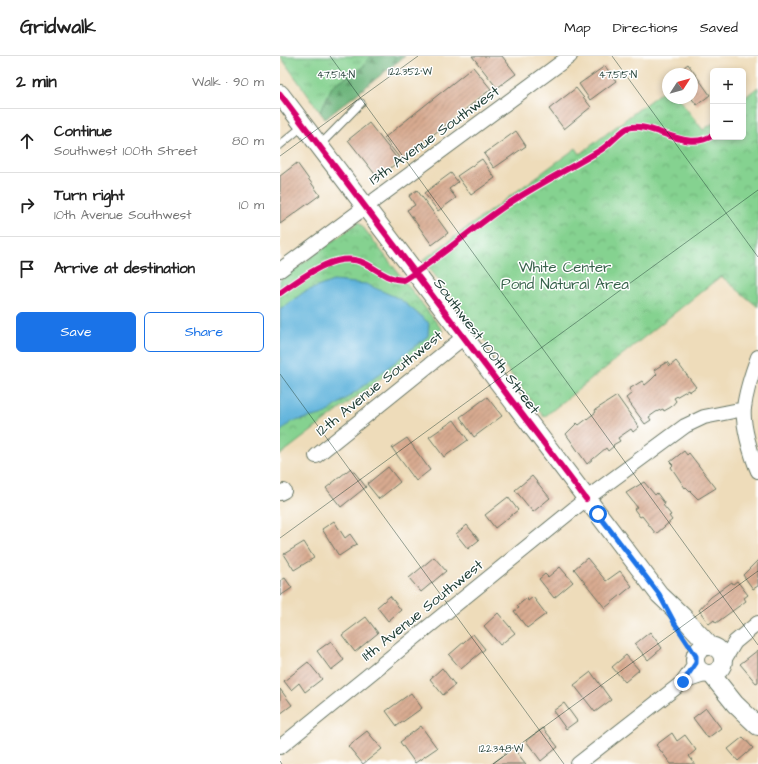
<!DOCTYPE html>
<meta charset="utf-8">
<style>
:root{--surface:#fff;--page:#f2f2f2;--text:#222;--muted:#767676;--line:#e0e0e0;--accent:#1a73e8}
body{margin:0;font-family:"Architects Daughter",sans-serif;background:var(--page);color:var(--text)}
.controls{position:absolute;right:12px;top:12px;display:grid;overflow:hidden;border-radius:6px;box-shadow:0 2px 6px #0003}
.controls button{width:36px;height:36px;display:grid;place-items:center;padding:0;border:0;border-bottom:1px solid var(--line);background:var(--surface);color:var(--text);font:20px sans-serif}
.compass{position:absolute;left:382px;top:12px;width:36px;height:36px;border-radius:50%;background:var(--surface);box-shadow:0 2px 6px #0003;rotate:54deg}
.stop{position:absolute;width:12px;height:12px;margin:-9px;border:3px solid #1a73e8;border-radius:50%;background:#fff}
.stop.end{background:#1a73e8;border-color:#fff;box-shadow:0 1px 4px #0008}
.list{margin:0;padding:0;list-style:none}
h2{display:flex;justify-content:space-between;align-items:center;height:52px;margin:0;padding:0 16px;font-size:17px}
h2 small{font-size:13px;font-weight:400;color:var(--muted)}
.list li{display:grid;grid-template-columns:26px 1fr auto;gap:12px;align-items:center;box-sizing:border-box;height:64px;padding:0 16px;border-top:1px solid var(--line)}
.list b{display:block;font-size:15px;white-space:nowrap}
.list p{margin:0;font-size:13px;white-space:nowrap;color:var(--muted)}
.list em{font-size:13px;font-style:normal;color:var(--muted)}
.actions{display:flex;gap:8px;padding:12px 16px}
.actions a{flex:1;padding:9px 0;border:1px solid var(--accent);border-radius:6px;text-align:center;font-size:14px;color:var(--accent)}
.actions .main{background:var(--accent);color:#fff}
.icon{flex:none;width:22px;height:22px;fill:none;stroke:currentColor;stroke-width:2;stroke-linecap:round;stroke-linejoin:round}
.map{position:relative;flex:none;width:478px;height:708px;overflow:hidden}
header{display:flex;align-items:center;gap:24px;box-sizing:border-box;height:56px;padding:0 20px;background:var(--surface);border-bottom:1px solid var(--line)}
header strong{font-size:19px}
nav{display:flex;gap:22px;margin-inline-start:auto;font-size:14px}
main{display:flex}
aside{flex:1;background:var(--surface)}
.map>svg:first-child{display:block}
.grass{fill:url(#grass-tufts);stroke:#528862}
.forest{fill:url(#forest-firs);stroke:#467857}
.park{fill:url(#park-crowns);stroke:#528862}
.water{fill:#60b4dc;stroke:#407888}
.building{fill:url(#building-hatch)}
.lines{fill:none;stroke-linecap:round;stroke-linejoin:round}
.service-casing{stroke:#677563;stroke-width:9}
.minor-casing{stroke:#677563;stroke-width:16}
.tertiary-casing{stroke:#677563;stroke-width:20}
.service{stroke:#fff;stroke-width:7}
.minor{stroke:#fff;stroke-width:14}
.tertiary{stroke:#fff;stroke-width:18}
.cycleway-casing{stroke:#fff;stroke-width:8}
.cycleway{stroke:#d6006c;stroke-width:6}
.route{stroke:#1a73e8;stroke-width:5}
.ticks{fill:none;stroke:#1f3d34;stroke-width:1;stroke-opacity:0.45}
.labels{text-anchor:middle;stroke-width:3;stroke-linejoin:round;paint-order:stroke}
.street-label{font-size:15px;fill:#1f3d34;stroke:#fff}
.park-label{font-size:15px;fill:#38624b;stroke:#fff}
.ticks-label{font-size:10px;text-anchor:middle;fill:#1f3d34;stroke:#fff;stroke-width:3;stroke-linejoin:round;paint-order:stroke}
</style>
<header>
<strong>Gridwalk</strong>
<nav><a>Map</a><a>Directions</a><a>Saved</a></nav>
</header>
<main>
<aside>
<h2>2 min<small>Walk · 90 m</small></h2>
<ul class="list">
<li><svg class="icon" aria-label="ahead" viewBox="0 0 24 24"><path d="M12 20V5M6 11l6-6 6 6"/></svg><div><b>Continue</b><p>Southwest 100th Street</p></div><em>80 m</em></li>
<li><svg class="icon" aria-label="right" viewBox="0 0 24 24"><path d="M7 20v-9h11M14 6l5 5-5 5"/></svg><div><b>Turn right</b><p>10th Avenue Southwest</p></div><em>10 m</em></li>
<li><svg class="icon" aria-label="arrive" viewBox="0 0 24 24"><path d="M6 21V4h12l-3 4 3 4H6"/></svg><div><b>Arrive at destination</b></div></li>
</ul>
<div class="actions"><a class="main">Save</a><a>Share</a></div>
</aside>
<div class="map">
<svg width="478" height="708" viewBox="0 0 478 708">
<defs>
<pattern id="grass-tufts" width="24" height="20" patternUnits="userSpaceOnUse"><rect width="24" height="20" fill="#85d290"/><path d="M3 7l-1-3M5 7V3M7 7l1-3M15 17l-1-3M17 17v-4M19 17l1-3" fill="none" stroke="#6cac76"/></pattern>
<pattern id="forest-firs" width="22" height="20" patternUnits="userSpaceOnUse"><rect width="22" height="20" fill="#6cb47a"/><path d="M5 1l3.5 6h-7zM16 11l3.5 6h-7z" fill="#589465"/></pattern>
<pattern id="park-crowns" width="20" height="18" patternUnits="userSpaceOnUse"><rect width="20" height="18" fill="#85d290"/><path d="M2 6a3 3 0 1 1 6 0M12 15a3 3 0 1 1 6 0" fill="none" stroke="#6cac76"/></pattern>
<pattern id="building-hatch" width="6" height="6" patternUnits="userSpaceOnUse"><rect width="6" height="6" fill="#d8aa90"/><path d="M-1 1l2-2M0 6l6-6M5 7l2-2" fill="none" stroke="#af8c76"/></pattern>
</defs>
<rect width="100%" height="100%" fill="#fff"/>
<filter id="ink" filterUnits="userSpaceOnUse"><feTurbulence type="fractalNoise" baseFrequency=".025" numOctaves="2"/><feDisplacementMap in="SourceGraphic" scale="8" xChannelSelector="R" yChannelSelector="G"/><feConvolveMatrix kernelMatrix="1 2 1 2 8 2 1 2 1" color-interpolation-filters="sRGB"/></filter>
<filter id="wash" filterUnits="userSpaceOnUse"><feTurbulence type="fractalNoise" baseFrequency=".012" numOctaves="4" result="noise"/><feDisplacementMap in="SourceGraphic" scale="16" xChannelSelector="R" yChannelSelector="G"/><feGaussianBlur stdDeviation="0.9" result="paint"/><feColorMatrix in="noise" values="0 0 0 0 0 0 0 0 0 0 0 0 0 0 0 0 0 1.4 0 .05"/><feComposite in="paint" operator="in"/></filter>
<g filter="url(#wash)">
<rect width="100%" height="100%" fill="#eedcba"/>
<!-- grass -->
<path class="grass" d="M 0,0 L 91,0 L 83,11 L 53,29 L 40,56 Z"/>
<!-- forest -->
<path class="forest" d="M 91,0 L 125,0 L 45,63 L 40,56 L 53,29 L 83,11 Z"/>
<!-- park -->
<path class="park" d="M 388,31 L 388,42 L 398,42 L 423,74 L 433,67 L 433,81 L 463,81 L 463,43 L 478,31 L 478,251 L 441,220 L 264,361 L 143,204 L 296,92 L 300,98 Z
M 79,166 L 163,275 L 0,399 L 0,224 Z"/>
<!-- water -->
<path class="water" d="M 53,225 L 86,228 L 120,243 L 149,267 L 148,280 L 105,314 L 45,358 L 11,366 L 0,376 L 0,254 L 24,236 Z"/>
<g id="blocks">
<!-- building -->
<path class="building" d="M 192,0 L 222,0 L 236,18 L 217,32 Z
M 408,8 L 430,39 L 417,49 L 412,43 L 412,18 L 395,18 Z
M 325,10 L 336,25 L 310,44 L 299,28 Z
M 193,11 L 211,33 L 121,104 L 104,82 Z
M 296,32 L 311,51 L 284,73 L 269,53 Z
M 89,67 L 119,105 L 98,122 L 68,84 Z
M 236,75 L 246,90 L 214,112 L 204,98 Z
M 202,103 L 215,122 L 191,139 L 177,120 Z
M 17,107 L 40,139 L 0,168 L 0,120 Z
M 171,117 L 178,126 L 169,133 L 176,142 L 158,155 L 144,137 Z
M 137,134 L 168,177 L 152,189 L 127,154 L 135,149 L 129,140 Z
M 396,305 L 416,331 L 409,336 L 408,334 L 394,342 L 396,345 L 391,351 L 384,355 L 383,353 L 376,356 L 369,361 L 371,364 L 365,368 L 346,342 L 352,337 L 349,333 L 362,325 L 365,329 L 371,324 L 377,318 L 374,314 L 380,310 L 387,306 L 390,310 Z
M 337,340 L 359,371 L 353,376 L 351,373 L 338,382 L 340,385 L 333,389 L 334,390 L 328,395 L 326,392 L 307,408 L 286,378 L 297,367 L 299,369 L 316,356 L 315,354 Z
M 207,341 L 222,360 L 194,381 L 180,361 Z
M 174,364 L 188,384 L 164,401 L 149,381 Z
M 127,382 L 150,414 L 136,425 L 112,392 Z
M 404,395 L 407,399 L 409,397 L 436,432 L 418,443 L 406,431 L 405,432 L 391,411 L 393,409 L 390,406 Z
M 108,411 L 120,426 L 99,443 L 87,428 Z
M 71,412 L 86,431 L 61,451 L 46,432 Z
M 252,420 L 270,442 L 253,456 L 235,434 Z
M 364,426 L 375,439 L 377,437 L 385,448 L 383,449 L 391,459 L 389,460 L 392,464 L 376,478 L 362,460 L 360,461 L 354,453 L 357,451 L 346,437 Z
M 228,441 L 238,454 L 215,472 L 205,459 Z
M 54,465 L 65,482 L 70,478 L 77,488 L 59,500 L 42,473 Z
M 187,469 L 199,484 L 188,493 L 176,478 Z
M 24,486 L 34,502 L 14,514 L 4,498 Z
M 154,501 L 166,515 L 141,536 L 129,522 Z
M 307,502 L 326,525 L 340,515 L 352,530 L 325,552 L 294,513 Z
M 478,504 L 478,530 L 473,533 L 463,519 Z
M 280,511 L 293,526 L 274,542 L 259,523 L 265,518 L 268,521 Z
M 5,522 L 12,532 L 0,540 L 0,525 Z
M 457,525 L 468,539 L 464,542 L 466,545 L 436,567 L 434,564 L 429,568 L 419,554 L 431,541 L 452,526 L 453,528 Z
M 110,540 L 121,554 L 108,565 L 97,551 Z
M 253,541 L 266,558 L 247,572 L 234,555 L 239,552 L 237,550 L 247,542 L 248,545 Z
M 218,557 L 235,577 L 220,589 L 204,570 Z
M 86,561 L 98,577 L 75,596 L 62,579 Z
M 370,576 L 382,592 L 368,604 L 355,588 Z
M 193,578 L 205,593 L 181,613 L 169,599 Z
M 51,585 L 64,604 L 51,614 L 37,595 Z
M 478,594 L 478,626 L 476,627 L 460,608 Z
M 346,599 L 359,614 L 345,626 L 332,611 Z
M 28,606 L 42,623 L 25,636 L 19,627 L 11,634 L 4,625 Z
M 162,612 L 175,629 L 163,639 L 150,623 Z
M 311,616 L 331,644 L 315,656 L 294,629 Z
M 0,633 L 12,649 L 0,658 Z
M 131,637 L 142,652 L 117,670 L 106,655 Z
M 284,647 L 297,665 L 286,673 L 273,655 Z
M 426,652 L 441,672 L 428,682 L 413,662 Z
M 141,670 L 157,692 L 135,707 L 120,686 Z
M 263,672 L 278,691 L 261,705 L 246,685 Z
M 87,675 L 102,693 L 83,708 L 68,690 Z
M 392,677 L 397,685 L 405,679 L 416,694 L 409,700 L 415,708 L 391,708 L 376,689 Z
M 463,681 L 473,692 L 458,705 L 448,693 Z
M 233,692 L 246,708 L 212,708 Z"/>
</g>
</g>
<g filter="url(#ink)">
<use href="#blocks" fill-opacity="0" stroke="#677563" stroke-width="1"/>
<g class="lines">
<!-- service casing -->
<g class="service-casing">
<path id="service" d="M 0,89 L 23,70
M 39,90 L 81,47"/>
</g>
<!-- minor casing -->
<g class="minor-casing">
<path id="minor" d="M 0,214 L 290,0
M 478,301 C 472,317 466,335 464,352 C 462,368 471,399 478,415
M 36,400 L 184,281
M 0,437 L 4,435
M 443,606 L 455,586 L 478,567
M 403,626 L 427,618
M 0,691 L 306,443 L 405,370 L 424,361 L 464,353
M 298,708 L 403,626 L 416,607"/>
</g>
<!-- tertiary casing -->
<g class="tertiary-casing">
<path id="tertiary" d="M 0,38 L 379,538 L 403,561 L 430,590
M415 604a14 14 0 1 1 28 0a14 14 0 1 1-28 0Z
M 431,618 L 455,648 L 478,670"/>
</g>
<!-- service -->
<use href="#service" class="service"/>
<!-- minor -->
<use href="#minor" class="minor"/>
<!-- tertiary -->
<use href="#tertiary" class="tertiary"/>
<!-- cycleway casing -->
<g class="cycleway-casing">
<path id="cycleway" d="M 0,38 L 306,443
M 0,237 C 23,221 56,194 84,207 C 99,214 107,224 124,224 C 158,203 189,175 222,152 C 253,131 287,114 319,95 C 329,90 339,76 348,72 C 371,64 406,98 433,79"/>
</g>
<!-- cycleway -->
<use href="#cycleway" class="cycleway"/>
</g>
</g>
<g class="lines" filter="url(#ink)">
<!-- route -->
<path class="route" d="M 318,458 L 379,538 L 395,568 L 416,600 L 416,607 L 403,626"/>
</g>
<!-- ticks -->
<path class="ticks" d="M 50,0 L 478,589M 332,0 L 478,201M 0,100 L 138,0M 0,318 L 284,708M 0,482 L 478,134M 0,705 L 2,708M 213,708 L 478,515"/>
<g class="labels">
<!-- street labels -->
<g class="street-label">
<text transform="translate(154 79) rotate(-36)" y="5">13th Avenue Southwest</text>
<text transform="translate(207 290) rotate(53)" y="5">Southwest 100th Street</text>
<text transform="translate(99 327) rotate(-39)" y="5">12th Avenue Southwest</text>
<text transform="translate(142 554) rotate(-39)" y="5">11th Avenue Southwest</text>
</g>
<!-- park labels -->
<g class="park-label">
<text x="285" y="216">White Center<tspan x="285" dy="17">Pond Natural Area</tspan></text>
</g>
</g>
<g class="ticks-label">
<text x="130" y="19">122.352°W</text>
<text x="56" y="22">47.514°N</text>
<text x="338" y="22">47.515°N</text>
<text x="221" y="696">122.348°W</text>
</g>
</svg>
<div class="controls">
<button>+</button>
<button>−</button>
</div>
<svg class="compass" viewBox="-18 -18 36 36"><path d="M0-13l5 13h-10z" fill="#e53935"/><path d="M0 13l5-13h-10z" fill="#767676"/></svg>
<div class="stop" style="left:318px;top:458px"></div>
<div class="stop end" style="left:403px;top:626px"></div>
</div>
</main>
